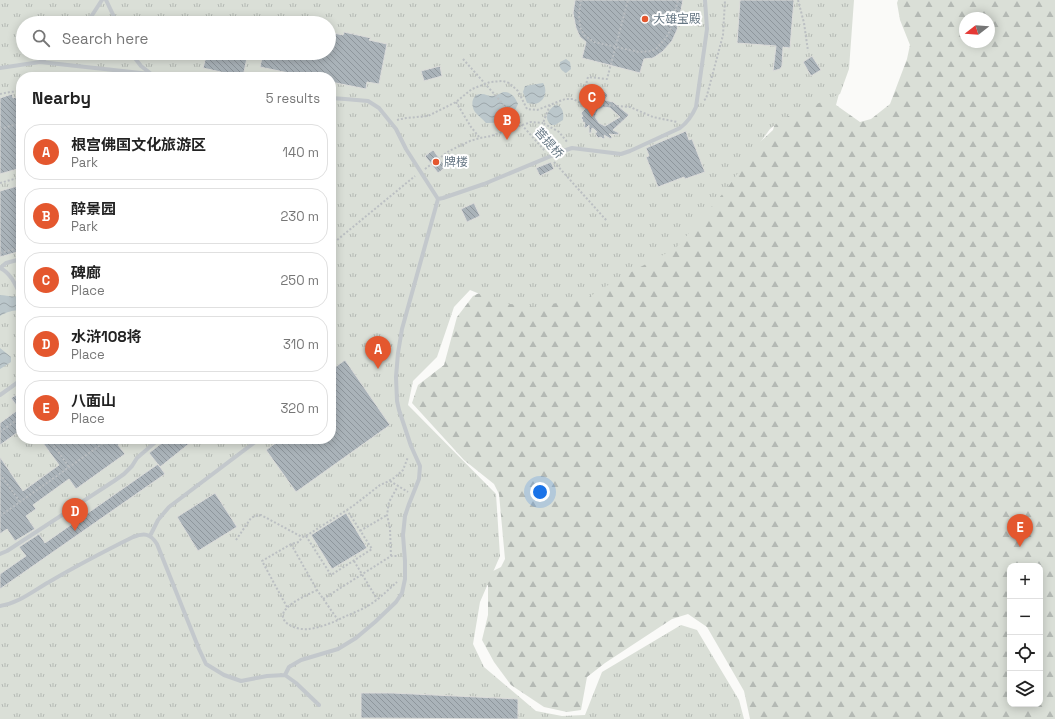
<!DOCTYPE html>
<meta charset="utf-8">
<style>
:root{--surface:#fff;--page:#f6f6f6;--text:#222;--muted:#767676;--line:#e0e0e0;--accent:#e4572e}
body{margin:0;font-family:"Space Grotesk","Noto Sans SC",sans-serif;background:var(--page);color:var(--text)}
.controls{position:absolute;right:12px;bottom:12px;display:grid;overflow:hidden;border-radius:8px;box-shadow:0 2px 10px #0003}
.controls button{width:36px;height:36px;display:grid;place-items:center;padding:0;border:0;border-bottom:1px solid var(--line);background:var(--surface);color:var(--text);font:20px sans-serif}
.compass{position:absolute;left:959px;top:12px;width:36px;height:36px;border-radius:50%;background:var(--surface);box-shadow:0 2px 10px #0003;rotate:253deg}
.you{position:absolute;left:540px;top:492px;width:14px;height:14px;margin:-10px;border:3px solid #fff;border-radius:50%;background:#1a73e8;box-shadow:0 0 0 6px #1a73e833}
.badge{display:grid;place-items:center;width:26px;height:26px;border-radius:50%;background:var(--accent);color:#fff;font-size:13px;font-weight:700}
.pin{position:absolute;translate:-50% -33px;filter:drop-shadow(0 1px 2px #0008)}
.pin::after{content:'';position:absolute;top:21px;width:14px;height:12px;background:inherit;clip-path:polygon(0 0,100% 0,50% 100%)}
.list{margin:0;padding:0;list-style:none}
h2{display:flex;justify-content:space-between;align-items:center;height:52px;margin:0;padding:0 16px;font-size:17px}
h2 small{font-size:13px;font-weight:400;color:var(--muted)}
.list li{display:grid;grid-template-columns:26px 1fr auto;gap:12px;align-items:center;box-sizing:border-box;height:56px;margin:0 8px 8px;padding:0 8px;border:1px solid var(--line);border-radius:16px}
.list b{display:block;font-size:15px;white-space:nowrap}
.list p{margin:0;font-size:13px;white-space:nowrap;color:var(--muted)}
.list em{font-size:13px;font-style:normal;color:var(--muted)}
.icon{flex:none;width:22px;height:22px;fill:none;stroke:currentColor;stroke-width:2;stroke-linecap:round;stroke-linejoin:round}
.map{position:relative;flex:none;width:1055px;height:719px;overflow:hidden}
.search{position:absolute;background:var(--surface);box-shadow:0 2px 10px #0003;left:16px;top:16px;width:320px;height:44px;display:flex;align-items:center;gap:10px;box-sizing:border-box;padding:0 14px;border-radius:22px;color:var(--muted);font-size:15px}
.panel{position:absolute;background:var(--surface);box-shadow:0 2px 10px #0003;left:16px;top:72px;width:320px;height:372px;border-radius:16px}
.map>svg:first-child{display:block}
.forest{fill:url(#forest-firs);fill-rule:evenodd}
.park{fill:url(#park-tufts);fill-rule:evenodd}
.water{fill:url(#water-waves)}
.building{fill:url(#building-back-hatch);stroke:#dcdcda;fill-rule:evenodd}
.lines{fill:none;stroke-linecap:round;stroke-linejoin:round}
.path{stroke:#bbbfc2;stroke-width:2;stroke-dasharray:2 2;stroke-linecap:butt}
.service{stroke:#c3c8cc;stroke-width:4}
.poi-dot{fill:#e4572e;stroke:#fff;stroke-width:1.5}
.labels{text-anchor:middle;stroke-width:4;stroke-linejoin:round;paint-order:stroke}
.poi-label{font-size:12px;fill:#657683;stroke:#fff;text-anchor:start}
.street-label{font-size:12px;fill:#657683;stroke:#fff}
</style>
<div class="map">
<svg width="1055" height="719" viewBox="0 0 1055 719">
<defs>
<pattern id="forest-firs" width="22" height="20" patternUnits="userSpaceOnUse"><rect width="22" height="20" fill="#dadfd7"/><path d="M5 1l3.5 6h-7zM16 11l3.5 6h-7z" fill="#b4b9b4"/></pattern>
<pattern id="park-tufts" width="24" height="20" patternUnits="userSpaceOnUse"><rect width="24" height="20" fill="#dadfd7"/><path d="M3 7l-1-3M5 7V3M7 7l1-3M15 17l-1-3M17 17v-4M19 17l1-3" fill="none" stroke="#b4b9b4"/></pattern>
<pattern id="water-waves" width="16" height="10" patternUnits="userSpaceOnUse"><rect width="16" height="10" fill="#bbc7cb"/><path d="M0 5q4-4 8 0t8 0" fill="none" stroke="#9ca6aa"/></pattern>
<pattern id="building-back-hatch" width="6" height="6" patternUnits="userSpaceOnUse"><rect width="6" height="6" fill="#aab3b9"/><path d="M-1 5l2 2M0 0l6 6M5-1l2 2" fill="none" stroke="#8e969c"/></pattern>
</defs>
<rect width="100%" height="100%" fill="#fafaf8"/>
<!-- forest -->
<path class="forest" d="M 801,0 L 849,0 L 845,71 L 836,105 L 860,122 L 871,119 L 890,104 L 907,59 L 910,45 L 900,20 L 897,3 L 898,0 L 1055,0 L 1055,719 L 750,719 L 744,691 L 707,627 L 688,614 L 672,619 L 605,663 L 587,677 L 581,710 L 567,712 L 544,707 L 511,685 L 494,662 L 482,640 L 488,615 L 488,585 L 465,574 L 468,565 L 489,573 L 501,567 L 505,559 L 499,494 L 494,484 L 464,460 L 412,403 L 418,385 L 444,365 L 457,317 L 473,296 L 517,275 L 521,262 L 516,255 L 478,237 L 473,229 L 475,223 L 482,219 L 482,215 L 474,196 L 477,193 L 526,175 L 533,174 L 541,180 L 555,177 L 600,174 L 622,176 L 637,184 L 665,191 L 689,189 L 721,178 L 773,130 L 777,115 L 769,109 L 755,113 L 720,172 L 701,182 L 697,181 L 697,177 L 705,166 L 693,134 L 693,126 L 704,111 L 710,100 L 723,51 L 729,41 L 740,46 L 770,49 L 789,53 L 796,62 L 803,74 L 812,81 L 819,79 L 821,71 ZM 965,18 L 989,18 L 989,42 L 965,42 ZM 1010,566 L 1040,566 L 1040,704 L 1010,704 Z"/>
<!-- park -->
<path class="park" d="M 0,0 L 854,0 L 849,69 L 840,94 L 784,118 L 770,129 L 725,191 L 676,248 L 616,280 L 589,297 L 535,307 L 502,303 L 470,290 L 454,307 L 437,357 L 413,381 L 408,405 L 496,494 L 500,556 L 480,602 L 473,644 L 484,667 L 536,711 L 562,716 L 585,715 L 602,672 L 681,625 L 697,630 L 739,700 L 744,719 L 0,719 ZM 23,23 L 329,23 L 329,53 L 23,53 ZM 21,77 L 331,77 L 331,439 L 21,439 Z"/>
<!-- water -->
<path class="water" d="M 566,59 L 570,62 L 571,69 L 566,73 C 561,70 559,68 560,62 Z
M 543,83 C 548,90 545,103 534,104 C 532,104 530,103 527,103 L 523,92 L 525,86 Z
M 503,92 C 512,92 515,97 518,104 C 511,120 503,123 486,123 C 483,119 478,116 475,112 C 470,105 472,93 482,94 C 485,94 488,96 491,96 C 495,96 500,94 503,92 Z
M 556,105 C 563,106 564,114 563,120 L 555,125 L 551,125 C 543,118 548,109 556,105 Z
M 21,294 L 21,310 C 14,310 6,312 0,316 L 0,295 C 7,295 15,299 21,294 Z
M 0,348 L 11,357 L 11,362 L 0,369 Z"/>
<!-- building -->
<path class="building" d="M 575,0 L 683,0 L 677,30 L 672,41 L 662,52 L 653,58 L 644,59 L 640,73 L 582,58 L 586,42 L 580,37 L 576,28 L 573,13 Z
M 740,0 L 794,0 L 790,48 L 783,47 L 782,66 L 780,69 L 773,71 L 776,46 L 737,43 Z
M 329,32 L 343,35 L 344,32 L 371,38 L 369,40 L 387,44 L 379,84 L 367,82 L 366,89 L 331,82 L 331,77 L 308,77 L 260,67 L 263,53 L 329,53 Z
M 207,53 L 248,53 L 243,77 L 203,68 Z
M 812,56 L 821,70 L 811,76 L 803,62 Z
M 440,66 L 442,76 L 424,81 L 421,71 Z
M 604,91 L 608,95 L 605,100 L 613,102 L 629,115 L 613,130 L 619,133 L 618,135 L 609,134 L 612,137 L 611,139 L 604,135 L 605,138 L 603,139 L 601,137 L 598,138 L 595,133 L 597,132 L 594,129 L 592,128 L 591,133 L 589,133 L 589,125 L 586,128 L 584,127 L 585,123 L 582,121 L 583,120 L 581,118 L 583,116 L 581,113 L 585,109 L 584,105 L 589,103 L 591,107 L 596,93 L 601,95 ZM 604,107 L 610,108 L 620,117 L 605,126 L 599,123 L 595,117 L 598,110 Z
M 12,94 L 13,98 L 20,96 L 21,102 L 21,168 L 0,174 L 0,98 Z
M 686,131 L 689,140 L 692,139 L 705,172 L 685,179 L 684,177 L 658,187 L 646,157 L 649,156 L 646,148 Z
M 433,150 L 446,167 L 438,173 L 425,156 Z
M 551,162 L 554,169 L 540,176 L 536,168 Z
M 21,185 L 21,251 L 0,257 L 0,191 Z
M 474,203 L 480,216 L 467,222 L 461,209 Z
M 345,360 L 390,425 L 296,492 L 266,450 L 281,439 L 331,439 L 331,370 Z
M 21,392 L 21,430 L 0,445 L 0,423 L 19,409 L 11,398 Z
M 40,439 L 126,439 L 118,445 L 125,454 L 76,489 L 69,479 L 33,505 L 36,509 L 26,516 L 35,529 L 15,541 L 7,529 L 0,534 L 0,457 L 23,491 L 59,465 Z
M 167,439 L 195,439 L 160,467 L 149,453 Z
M 158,464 L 165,474 L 0,589 L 0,574 L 26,556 L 19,547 L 39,534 L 45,543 Z
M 215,493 L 237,527 L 198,551 L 177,517 Z
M 346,513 L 367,548 L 332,569 L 311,535 Z
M 361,693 L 392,693 L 518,699 L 518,719 L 361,718 Z"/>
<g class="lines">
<!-- path -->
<path class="path" d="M 581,0 L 579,14 L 580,27 L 584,35 L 594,42 L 639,52 L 652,51 L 656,49 L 665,39 L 670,31 L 678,0
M 798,0 L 804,23 L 808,51
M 463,59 L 545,151
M 0,94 L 10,92 L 21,91
M 704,100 L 706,99 L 723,35 L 725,0
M 456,102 L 471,127 L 480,138
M 581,103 L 630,107 L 653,117 L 677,122
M 550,105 L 543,123 L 559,132 L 568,143
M 397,120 L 406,118 L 428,116 L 456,102 L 472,89 L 490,82 L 503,81 L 509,83 L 518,91 L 527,109 L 537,110 L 565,99 L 573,99 L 581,103 L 588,77 L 607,79 L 628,0
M 0,129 L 21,123
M 554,162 L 607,221
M 425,169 L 449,151 L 470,141 L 480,138 L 491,136 L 531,122 L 543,123
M 0,183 L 21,177
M 331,245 L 415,176
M 0,253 L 21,247
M 0,432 L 21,417
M 49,439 L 69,467
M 0,474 L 20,502
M 390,481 L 408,492
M 0,516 L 109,439
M 360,531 L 387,515
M 306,536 L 331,575 L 372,549 L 347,510
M 236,540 L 251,518 L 255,516 L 261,515 L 302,537 L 306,536 L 353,506 L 380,485 L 387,482 L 394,478 L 403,470 L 408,457
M 291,544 L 317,590 L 338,620
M 391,556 L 390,528 L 387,515 L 389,502 L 398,486
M 354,561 L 377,599
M 317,590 C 308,595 269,610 288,624 C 293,628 303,630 309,629 C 318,628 329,624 338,620 C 347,615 357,612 366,607 C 377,601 387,591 397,582
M 323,599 L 391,556 L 398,556
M 287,607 L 262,561 L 291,544 L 299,542 L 302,537"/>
<!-- service -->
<path class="service" d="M 106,0 L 117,23
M 87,23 L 102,0
M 131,53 L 141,66 L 150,73
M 40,62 L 53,53
M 0,68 L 40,62 L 150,74 L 168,77
M 331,98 L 345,99 L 368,101 L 379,108 L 396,129 L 406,149 L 438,199
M 438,199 L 443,198 L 484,184 L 563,151 L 572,148 L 621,154 L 630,151 L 680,128 C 688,122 692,116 696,107 L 707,29 L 705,0
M 0,268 C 11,273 16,286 21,296
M 0,268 L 6,263 L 21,259
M 0,395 L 21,380
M 150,536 L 158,520 L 169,507 L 259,439
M 0,554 L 7,551 L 114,481 L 124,474 L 132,466 L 137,458 L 159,439
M 0,606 C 19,603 33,591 49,582 C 76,566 105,551 133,537 C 144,533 150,533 157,544 L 199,649 L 206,664 L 224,675 L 241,681 L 267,676 L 285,675 L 296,683 L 319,705
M 285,675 L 289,667 L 301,660 L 338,649 L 356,638 L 375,622 L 396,602 L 402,593 L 405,579 L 405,561 L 403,535 L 405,516 L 409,504 L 419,479 L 420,466 L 411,446 L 399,410 L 397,401 L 396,377 L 398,353 L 402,329 L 438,199"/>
</g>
<!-- markers -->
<g class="poi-dot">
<circle cx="645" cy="19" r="4"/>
<circle cx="436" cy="162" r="4"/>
</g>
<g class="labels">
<!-- poi labels -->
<g class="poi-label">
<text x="653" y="23">大雄宝殿</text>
<text x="444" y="166">牌楼</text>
</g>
<!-- street labels -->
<g class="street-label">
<text transform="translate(549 143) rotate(48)" y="4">菩提桥</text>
</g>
</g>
</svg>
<div class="controls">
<button>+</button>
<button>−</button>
<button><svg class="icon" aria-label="locate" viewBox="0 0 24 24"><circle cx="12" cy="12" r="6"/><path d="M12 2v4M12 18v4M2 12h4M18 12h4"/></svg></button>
<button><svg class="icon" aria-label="layers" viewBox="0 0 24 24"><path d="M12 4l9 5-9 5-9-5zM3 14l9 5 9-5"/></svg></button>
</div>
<svg class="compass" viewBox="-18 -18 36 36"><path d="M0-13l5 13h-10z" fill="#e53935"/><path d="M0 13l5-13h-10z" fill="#767676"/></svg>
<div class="you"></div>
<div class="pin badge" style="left:378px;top:369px">A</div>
<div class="pin badge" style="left:507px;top:140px">B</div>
<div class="pin badge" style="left:592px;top:117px">C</div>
<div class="pin badge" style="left:75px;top:531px">D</div>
<div class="pin badge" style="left:1020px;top:547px">E</div>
<div class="search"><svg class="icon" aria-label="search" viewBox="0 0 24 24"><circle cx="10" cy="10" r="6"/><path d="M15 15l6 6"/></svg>Search here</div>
<section class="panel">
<h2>Nearby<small>5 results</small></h2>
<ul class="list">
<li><span class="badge">A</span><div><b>根宫佛国文化旅游区</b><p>Park</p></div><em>140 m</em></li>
<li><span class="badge">B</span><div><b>醉景园</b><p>Park</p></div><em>230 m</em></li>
<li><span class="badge">C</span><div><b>碑廊</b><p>Place</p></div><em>250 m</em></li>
<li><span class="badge">D</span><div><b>水浒108将</b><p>Place</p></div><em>310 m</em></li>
<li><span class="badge">E</span><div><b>八面山</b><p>Place</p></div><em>320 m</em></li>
</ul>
</section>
</div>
